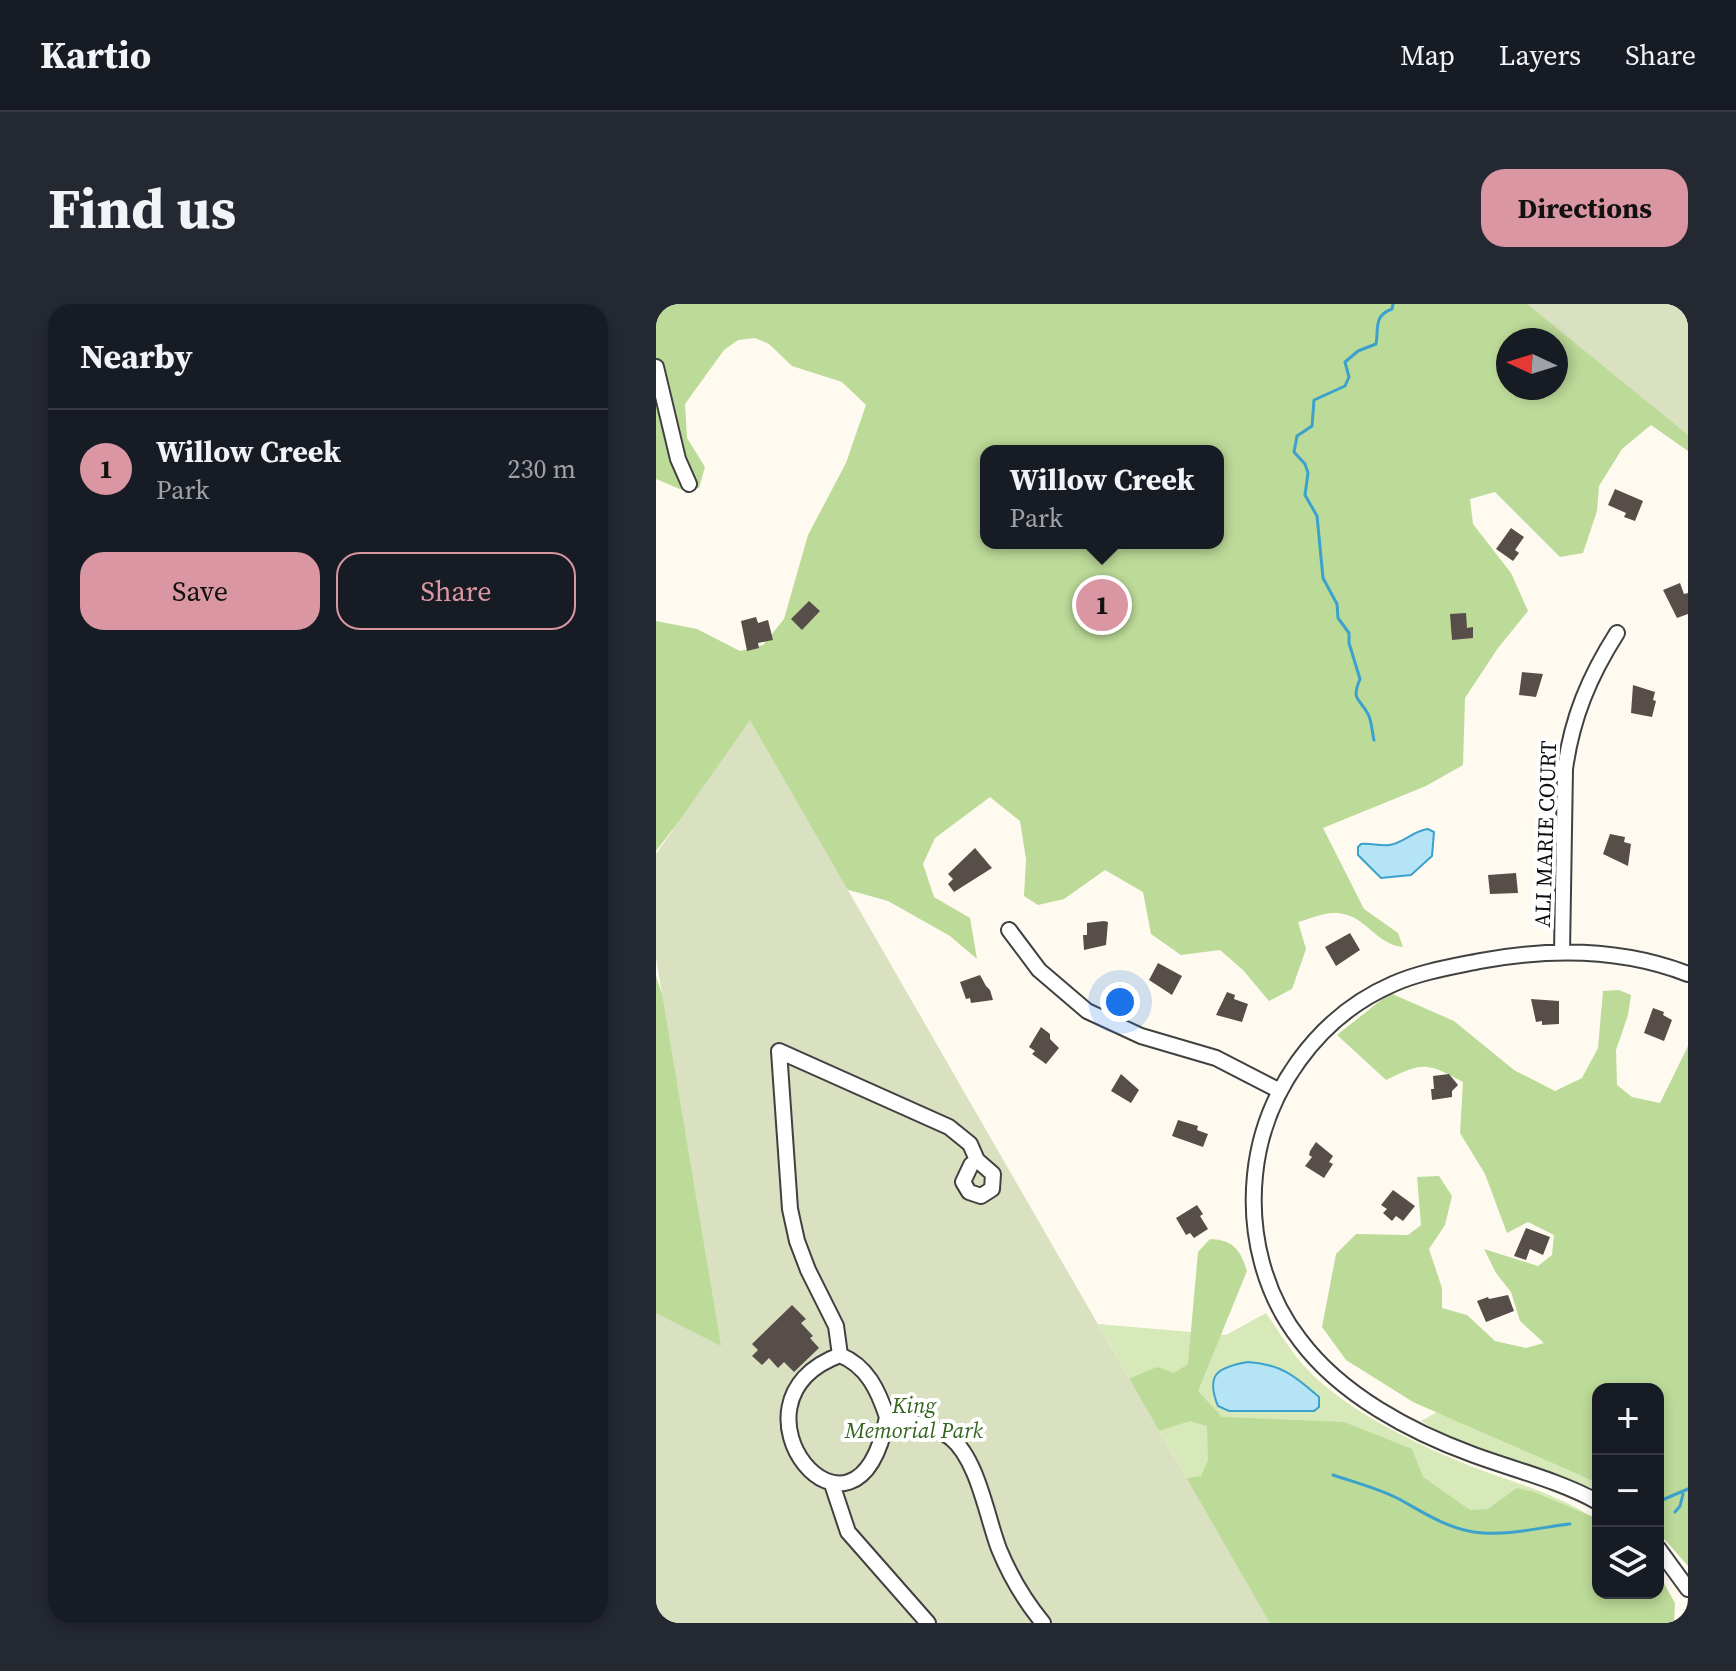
<!DOCTYPE html>
<meta charset="utf-8">
<style>
:root{--surface:#171b24;--page:#242831;--text:#f1f3f6;--muted:#9ea1a6;--line:#363941;--accent:#da97a3}
body{margin:0;font-family:"Source Serif 4",serif;background:var(--page);color:var(--text)}
.controls{position:absolute;right:24px;bottom:24px;display:grid;overflow:hidden;border-radius:16px;box-shadow:0 4px 12px #0003}
.controls button{width:72px;height:72px;display:grid;place-items:center;padding:0;border:0;border-bottom:2px solid var(--line);background:var(--surface);color:var(--text);font:40px sans-serif}
.compass{position:absolute;left:840px;top:24px;width:72px;height:72px;border-radius:50%;background:var(--surface);box-shadow:0 4px 12px #0003;rotate:274deg}
.you{position:absolute;left:464px;top:698px;width:28px;height:28px;margin:-20px;border:6px solid #fff;border-radius:50%;background:#1a73e8;box-shadow:0 0 0 12px #1a73e833}
.badge{display:grid;place-items:center;width:52px;height:52px;border-radius:50%;background:var(--accent);color:#111;font-size:26px;font-weight:700}
.pin{position:absolute;translate:-50% -50%;border:4px solid #fff;box-shadow:0 2px 8px #0006}
.popup{position:absolute;left:324px;top:141px;width:244px;height:104px;box-sizing:border-box;display:grid;place-content:center;border-radius:16px;background:var(--surface);filter:drop-shadow(0 2px 6px #0005);font-size:26px;white-space:nowrap;color:var(--muted)}
.popup b{font-size:30px;color:var(--text)}
.popup::after{content:'';position:absolute;left:50%;top:100%;margin-left:-16px;border:16px solid transparent;border-top-color:var(--surface)}
.list{margin:0;padding:0;list-style:none}
h2{display:flex;justify-content:space-between;align-items:center;height:104px;margin:0;padding:0 32px;font-size:34px}
h2 small{font-size:26px;font-weight:400;color:var(--muted)}
.list li{display:grid;grid-template-columns:52px 1fr auto;gap:24px;align-items:center;box-sizing:border-box;height:120px;padding:0 32px;border-top:2px solid var(--line)}
.list b{display:block;font-size:30px;white-space:nowrap}
.list p{margin:0;font-size:26px;white-space:nowrap;color:var(--muted)}
.list em{font-size:26px;font-style:normal;color:var(--muted)}
.actions{display:flex;gap:16px;padding:24px 32px}
.actions a{flex:1;padding:18px 0;border:2px solid var(--accent);border-radius:24px;text-align:center;font-size:28px;color:var(--accent)}
.actions .main{background:var(--accent);color:#111}
.icon{flex:none;width:44px;height:44px;fill:none;stroke:currentColor;stroke-width:2;stroke-linecap:round;stroke-linejoin:round}
.map{position:relative;flex:none;width:1032px;height:1319px;overflow:hidden;border-radius:24px}
header{display:flex;align-items:center;gap:48px;box-sizing:border-box;height:112px;padding:0 40px;background:var(--surface);border-bottom:2px solid var(--line)}
header strong{font-size:38px}
nav{display:flex;gap:44px;margin-inline-start:auto;font-size:28px}
.intro{display:flex;align-items:center;justify-content:space-between;box-sizing:border-box;height:192px;padding:0 48px}
h1{margin:0;font-size:56px}
.button{padding:20px 36px;border-radius:24px;background:var(--accent);color:#111;font-size:28px;font-weight:700}
main{display:flex;gap:48px;padding:0 48px}
aside{flex:1;background:var(--surface);border-radius:24px;box-shadow:0 4px 12px #0003}
.map>svg:first-child{display:block}
.green{fill:#d7e9b9}
.forest{fill:#bcda98;fill-rule:evenodd}
.cemetery{fill:#d9e1c0}
.water{fill:#b4e4f6;stroke:#3ca1cc;stroke-width:2}
.lines{fill:none;stroke-linecap:round;stroke-linejoin:round}
.stream{stroke:#3ca1cc;stroke-width:3}
.building{fill:#574e4a}
.minor-casing{stroke:#414141;stroke-width:18}
.minor{stroke:#fff;stroke-width:14}
.labels{text-anchor:middle;stroke-width:8;stroke-linejoin:round;paint-order:stroke}
.street-label{font-size:22px;fill:#0e0e0e;stroke:#fff}
.park-label{font-size:22px;font-style:italic;fill:#34651e;stroke:#fff}
</style>
<header>
<strong>Kartio</strong>
<nav><a>Map</a><a>Layers</a><a>Share</a></nav>
</header>
<div class="intro"><h1>Find us</h1><a class="button">Directions</a></div>
<main>
<aside>
<h2>Nearby<small></small></h2>
<ul class="list">
<li><span class="badge">1</span><div><b>Willow Creek</b><p>Park</p></div><em>230 m</em></li>
</ul>
<div class="actions"><a class="main">Save</a><a>Share</a></div>
</aside>
<div class="map">
<svg width="1032" height="1319" viewBox="0 0 1032 1319">
<rect width="100%" height="100%" fill="#fffaef"/>
<!-- green -->
<path class="green" d="M 610,1009 C 623,1027 635,1048 650,1064 C 685,1102 748,1134 795,1154 C 845,1176 897,1186 942,1217 L 942,1283 L 614,1319 L 442,1020 L 570,1031 Z
M 815,1089 L 942,1103 L 942,1186 L 788,1131 L 765,1117 Z"/>
<!-- forest -->
<path class="forest" d="M 0,0 L 1032,0 L 1032,147 L 995,121 L 966,145 L 943,182 L 941,207 L 927,249 L 904,253 L 839,188 L 814,195 L 817,220 L 855,269 L 872,307 L 842,344 L 809,394 L 807,461 L 770,482 L 667,524 L 708,605 L 742,629 L 747,643 C 718,640 710,610 680,609 C 668,608 653,615 642,618 L 650,645 L 636,685 L 613,697 L 587,666 L 564,646 L 525,651 L 495,630 L 487,588 L 449,566 L 408,595 L 382,601 L 368,592 L 370,555 L 364,517 L 334,493 L 279,534 L 267,560 L 278,593 L 314,614 L 321,655 L 294,632 L 232,597 L 189,585 L 94,426 L 0,547 L 0,317 L 41,325 L 84,347 L 107,341 L 128,315 L 152,231 L 190,159 L 210,101 L 186,78 L 136,62 L 113,40 L 99,34 L 82,36 L 68,46 L 29,100 L 31,134 L 49,163 L 43,184 L 26,186 L 0,175 ZM 852,36 L 900,36 L 900,84 L 852,84 ZM 330,147 L 562,147 L 562,239 L 330,239 Z
M 0,672 L 28,755 L 77,1063 L 0,1131 Z
M 963,686 L 975,691 L 972,711 L 960,746 L 961,781 L 976,793 L 1004,799 L 1032,742 L 1032,1262 L 1002,1228 L 1002,1085 L 942,1085 L 942,1179 L 757,1098 L 690,1056 L 666,1023 L 680,950 L 700,930 L 752,931 L 765,921 L 761,873 L 783,872 L 796,892 L 789,921 L 773,945 L 786,984 L 786,1004 L 811,1011 L 839,1037 L 870,1044 L 888,1039 L 864,1017 L 855,988 L 840,969 L 828,945 L 882,962 L 896,951 L 898,931 L 872,918 L 851,929 L 829,870 L 804,829 L 807,778 C 770,758 767,758 730,776 L 681,731 L 734,689 L 798,717 L 858,766 L 899,787 L 926,774 L 942,744 L 947,687 Z
M 554,935 C 577,936 584,945 591,967 L 542,1087 L 566,1113 L 688,1118 L 756,1145 L 767,1173 L 814,1206 L 832,1205 L 861,1184 L 878,1188 L 942,1215 L 942,1289 L 1002,1289 L 1002,1269 L 1019,1299 L 1018,1319 L 597,1319 L 488,1181 L 545,1172 L 552,1156 L 551,1122 L 534,1117 L 483,1133 L 468,1077 L 501,1063 L 518,1069 L 532,1060 L 542,948 Z"/>
<!-- cemetery -->
<path class="cemetery" d="M 871,0 L 1032,0 L 1032,131 Z
M 94,416 L 614,1319 L 0,1319 L 0,1009 L 65,1042 L 0,654 L 0,550 Z"/>
<!-- water -->
<path class="water" d="M 772,525 L 778,528 L 776,552 L 755,571 L 725,574 L 702,551 L 702,543 L 705,540 C 714,539 724,542 733,541 C 748,539 758,526 772,525 Z
M 592,1058 C 625,1060 639,1072 663,1093 L 663,1103 L 658,1107 L 573,1107 L 562,1102 C 549,1070 562,1063 592,1058 Z"/>
<g class="lines">
<!-- stream -->
<path class="stream" d="M 718,436 C 716,429 716,417 712,410 C 703,393 695,397 704,375 L 693,339 L 693,329 L 682,314 L 681,300 L 667,274 L 661,212 L 649,191 L 652,169 L 649,160 L 638,148 L 641,132 L 656,122 L 658,96 L 689,82 L 693,73 L 689,58 L 702,47 L 720,40 C 723,24 717,12 736,5 L 737,0
M 677,1171 C 698,1178 721,1184 741,1194 C 769,1209 794,1227 827,1229 C 857,1231 885,1223 914,1220
M 1006,1196 L 1032,1185
M 1019,1208 L 1024,1202 L 1027,1190"/>
</g>
<!-- building -->
<path class="building" d="M 959,185 L 987,197 L 979,217 L 968,213 L 970,209 L 952,201 Z
M 855,224 L 868,233 L 859,246 L 863,249 L 857,257 L 840,245 Z
M 1024,279 L 1028,290 L 1032,289 L 1032,310 L 1021,314 L 1007,286 Z
M 153,297 L 164,307 L 146,326 L 135,315 Z
M 810,309 L 811,324 L 817,323 L 817,334 L 796,336 L 794,310 Z
M 100,313 L 102,319 L 112,316 L 117,336 L 102,339 L 103,344 L 91,347 L 85,317 Z
M 866,368 L 887,370 L 880,393 L 863,391 Z
M 977,381 L 999,388 L 997,396 L 1000,397 L 996,413 L 975,409 Z
M 954,530 L 969,533 L 968,538 L 975,540 L 972,562 L 947,550 Z
M 319,544 L 336,564 L 298,588 L 292,580 L 297,575 L 292,570 Z
M 860,569 L 862,589 L 834,590 L 832,571 Z
M 448,617 L 452,618 L 450,641 L 428,646 L 427,631 L 431,631 L 431,619 Z
M 694,629 L 704,646 L 680,662 L 669,643 Z
M 502,659 L 526,672 L 516,691 L 493,676 Z
M 324,671 L 330,682 L 334,686 L 337,696 L 315,699 L 314,694 L 310,695 L 304,678 Z
M 571,688 L 579,691 L 578,695 L 592,700 L 586,718 L 560,711 Z
M 875,695 L 903,697 L 903,720 L 886,721 L 886,717 L 880,718 Z
M 997,704 L 1008,708 L 1007,711 L 1016,716 L 1008,737 L 988,729 Z
M 385,723 L 394,730 L 394,735 L 403,744 L 390,760 L 376,750 L 379,747 L 373,743 Z
M 465,770 L 483,786 L 475,799 L 455,787 Z
M 793,770 L 802,781 L 796,787 L 796,793 L 776,796 L 775,785 L 778,785 L 777,772 Z
M 522,816 L 542,822 L 541,826 L 552,830 L 547,843 L 516,832 Z
M 660,838 L 677,852 L 673,858 L 677,860 L 668,874 L 649,862 L 656,853 L 653,851 L 654,847 Z
M 737,886 L 759,902 L 747,917 L 740,912 L 736,917 L 727,909 L 731,905 L 725,901 Z
M 541,901 L 547,910 L 544,912 L 552,925 L 538,934 L 534,929 L 530,931 L 520,914 Z
M 870,924 L 894,933 L 887,951 L 874,945 L 870,956 L 858,952 Z
M 852,991 L 858,1007 L 830,1018 L 821,997 L 832,993 L 833,995 Z
M 136,1001 L 150,1015 L 145,1019 L 157,1032 L 154,1034 L 163,1044 L 138,1068 L 128,1058 L 122,1064 L 113,1054 L 106,1061 L 96,1052 L 102,1046 L 96,1040 Z"/>
<g class="lines">
<!-- minor casing -->
<g class="minor-casing">
<path id="minor" d="M 0,63 L 22,155 L 33,180
M 353,626 L 383,666 L 431,707 L 485,732 L 560,754 L 624,787
M 906,648 L 909,465 C 916,414 933,373 961,329
M 184,1051 C 211,1062 222,1086 231,1113 C 251,1118 278,1121 295,1134 C 322,1156 331,1214 343,1245 C 354,1272 369,1297 387,1319
M 231,1113 C 201,1274 57,1098 184,1051 L 180,1022 L 152,966 L 141,937 L 134,905 L 123,747 L 293,823 L 314,840 L 321,856 L 337,870 L 336,885 L 325,892 L 313,888 L 307,878 L 315,861 L 321,856
M 176,1180 L 192,1228 L 272,1319
M 942,1198 C 904,1177 859,1166 818,1151 C 755,1128 685,1091 644,1036 C 608,990 593,929 599,871 C 607,789 661,713 737,680 C 764,668 795,663 824,657 C 894,644 965,644 1032,670
M 1002,1244 L 1032,1285"/>
</g>
<!-- minor -->
<use href="#minor" class="minor"/>
</g>
<g class="labels">
<!-- street labels -->
<g class="street-label">
<text transform="translate(889 530) rotate(-88)" y="8">ALI MARIE COURT</text>
</g>
<!-- park labels -->
<g class="park-label">
<text x="258" y="1109">King<tspan x="258" dy="25">Memorial Park</tspan></text>
</g>
</g>
</svg>
<div class="controls">
<button>+</button>
<button>−</button>
<button><svg class="icon" aria-label="layers" viewBox="0 0 24 24"><path d="M12 4l9 5-9 5-9-5zM3 14l9 5 9-5"/></svg></button>
</div>
<svg class="compass" viewBox="-18 -18 36 36"><path d="M0-13l5 13h-10z" fill="#e53935"/><path d="M0 13l5-13h-10z" fill="#9ea1a6"/></svg>
<div class="you"></div>
<div class="pin badge" style="left:446px;top:301px">1</div>
<div class="popup"><b>Willow Creek</b>Park</div>
</div>
</main>
